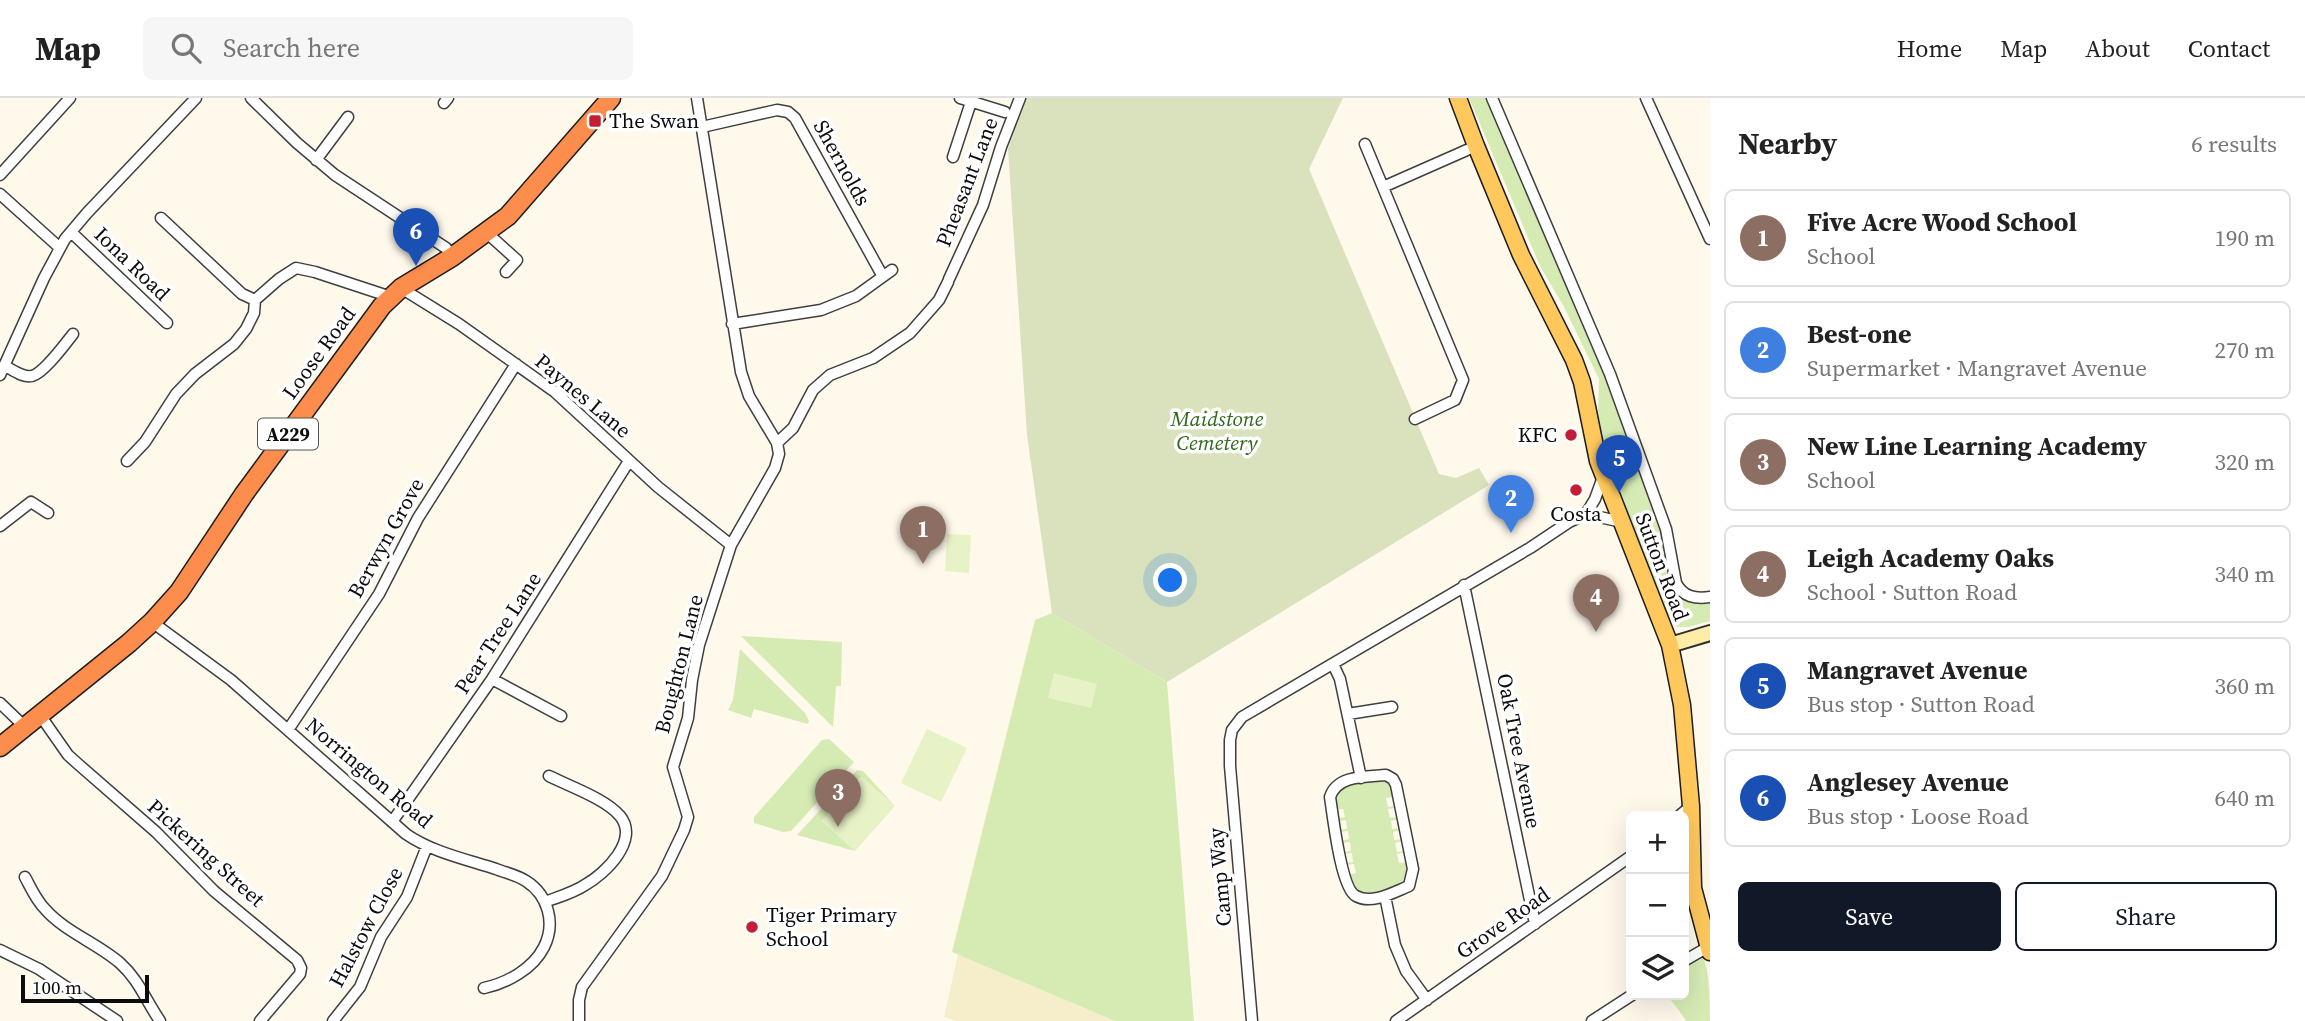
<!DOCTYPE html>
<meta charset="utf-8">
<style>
:root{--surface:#fff;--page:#f6f6f6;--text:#222;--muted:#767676;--line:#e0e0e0;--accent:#111827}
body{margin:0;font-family:"Source Serif 4",serif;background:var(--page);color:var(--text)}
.controls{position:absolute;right:21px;bottom:21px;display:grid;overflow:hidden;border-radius:10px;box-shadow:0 7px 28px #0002}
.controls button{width:63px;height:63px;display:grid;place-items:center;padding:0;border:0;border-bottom:2px solid var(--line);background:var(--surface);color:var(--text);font:35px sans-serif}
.scale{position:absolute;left:21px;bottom:18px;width:128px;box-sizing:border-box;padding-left:7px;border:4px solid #0c0c0c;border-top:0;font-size:19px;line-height:24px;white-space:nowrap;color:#0c0c0c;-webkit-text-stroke:5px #fff;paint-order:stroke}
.you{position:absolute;left:1171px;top:483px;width:24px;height:24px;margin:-18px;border:5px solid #fff;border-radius:50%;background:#1a73e8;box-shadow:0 0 0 10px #1a73e833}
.badge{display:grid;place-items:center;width:46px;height:46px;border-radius:50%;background:var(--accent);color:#fff;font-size:23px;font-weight:700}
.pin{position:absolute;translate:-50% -58px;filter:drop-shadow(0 2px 4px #0008)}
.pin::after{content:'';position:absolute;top:37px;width:24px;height:21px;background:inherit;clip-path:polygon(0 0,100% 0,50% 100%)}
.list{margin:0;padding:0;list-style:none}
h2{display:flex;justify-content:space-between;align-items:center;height:91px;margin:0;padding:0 28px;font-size:30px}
h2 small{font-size:23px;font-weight:400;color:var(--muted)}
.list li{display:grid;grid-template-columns:46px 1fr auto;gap:21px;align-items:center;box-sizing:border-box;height:98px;margin:0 14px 14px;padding:0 14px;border:2px solid var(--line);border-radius:10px}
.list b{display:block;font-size:26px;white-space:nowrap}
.list p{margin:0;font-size:23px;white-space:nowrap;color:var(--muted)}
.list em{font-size:23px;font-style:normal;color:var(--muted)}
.actions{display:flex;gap:14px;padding:21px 28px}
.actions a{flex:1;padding:16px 0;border:2px solid var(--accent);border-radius:10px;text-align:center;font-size:24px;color:var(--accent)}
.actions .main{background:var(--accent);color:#fff}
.icon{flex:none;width:38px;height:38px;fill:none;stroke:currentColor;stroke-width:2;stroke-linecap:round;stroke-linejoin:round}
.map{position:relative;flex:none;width:1710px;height:923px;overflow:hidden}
header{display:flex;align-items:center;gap:42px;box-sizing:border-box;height:98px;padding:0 35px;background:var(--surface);border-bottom:2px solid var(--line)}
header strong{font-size:33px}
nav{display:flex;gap:38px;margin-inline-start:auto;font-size:24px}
.search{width:490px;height:63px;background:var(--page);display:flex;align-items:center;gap:18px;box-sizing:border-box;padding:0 24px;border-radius:10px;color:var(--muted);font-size:26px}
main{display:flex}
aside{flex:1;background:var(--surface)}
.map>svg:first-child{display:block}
.farmland{fill:#f6eeca}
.green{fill:#d6ebb4}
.cemetery{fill:#d9e2bc}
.pitch{fill:#e7f2c6}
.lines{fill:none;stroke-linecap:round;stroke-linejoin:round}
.street-casing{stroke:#3f3f3f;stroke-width:13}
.secondary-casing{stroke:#2e2e2e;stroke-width:18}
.primary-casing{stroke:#1d1d1d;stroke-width:19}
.highway-casing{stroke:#1d1d1d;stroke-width:21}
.street{stroke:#fff;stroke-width:10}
.secondary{stroke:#ffeda7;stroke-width:14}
.primary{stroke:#ffc85c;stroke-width:16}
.highway{stroke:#fc8d4d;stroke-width:18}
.poi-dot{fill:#c31e35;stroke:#fff;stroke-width:2.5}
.labels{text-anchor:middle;stroke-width:7;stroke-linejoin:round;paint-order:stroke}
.shield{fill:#fff;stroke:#555;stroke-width:2}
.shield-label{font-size:19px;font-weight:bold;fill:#0c0c0c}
.poi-label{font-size:21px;fill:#0c0c0c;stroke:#fff;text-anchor:start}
.street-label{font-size:21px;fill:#0c0c0c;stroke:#fff}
.park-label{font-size:21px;font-style:italic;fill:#31671a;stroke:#fff}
</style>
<header>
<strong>Map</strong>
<div class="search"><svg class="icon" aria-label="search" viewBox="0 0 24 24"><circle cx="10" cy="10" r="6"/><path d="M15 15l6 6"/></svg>Search here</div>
<nav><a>Home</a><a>Map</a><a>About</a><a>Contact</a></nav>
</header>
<main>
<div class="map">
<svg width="1710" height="923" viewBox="0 0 1710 923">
<rect width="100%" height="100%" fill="#fff9ec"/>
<!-- farmland -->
<path class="farmland" d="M 958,856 L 1115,923 L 956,923 L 944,919 Z"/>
<!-- green -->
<path class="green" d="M 1469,0 L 1489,0 L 1608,280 L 1657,415 L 1674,489 L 1710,501 L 1710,523 L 1688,529 L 1677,529 L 1669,521 L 1605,359 L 1598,313 L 1599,281 L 1564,209 L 1540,168 Z
M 1052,515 L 1167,584 L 1194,923 L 1115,923 L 952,854 L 1035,522 Z
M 741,538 L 842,544 L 841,588 L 836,588 L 833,629 Z
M 740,551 L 805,615 L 809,623 L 808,626 L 754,611 L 751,620 L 728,612 L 733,602 Z
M 829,641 L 854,664 L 791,733 L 783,734 L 754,725 L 754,719 L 822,642 Z
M 857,672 L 863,673 L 895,708 L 861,679 L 822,723 L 855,753 L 797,737 Z
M 1378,678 L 1391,688 L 1395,699 L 1386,700 L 1388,709 L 1396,708 L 1396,710 L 1388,711 L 1390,720 L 1398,719 L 1399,721 L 1391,723 L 1392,731 L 1401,730 L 1401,732 L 1393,734 L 1394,742 L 1403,741 L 1403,743 L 1395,745 L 1397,754 L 1405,753 L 1406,754 L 1397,756 L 1399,765 L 1408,764 C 1412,784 1399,789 1383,793 C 1365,796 1353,796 1348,777 L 1356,775 L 1354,766 L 1346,767 L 1346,765 L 1353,764 L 1352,755 L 1344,756 L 1343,754 L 1351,753 L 1350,744 L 1341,745 L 1341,743 L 1349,741 L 1348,733 L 1339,734 L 1338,732 L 1347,731 L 1346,722 L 1337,724 L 1336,721 L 1345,719 L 1343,711 L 1334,712 L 1333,698 L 1339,688 Z
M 1701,856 C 1710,867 1710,906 1710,923 L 1685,923 L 1686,922 L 1667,897 L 1684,897 L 1684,864 Z"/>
<!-- cemetery -->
<path class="cemetery" d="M 1025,0 L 1343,0 L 1309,71 L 1439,376 L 1456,380 L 1479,370 L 1489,387 L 1167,584 L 1052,515 L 1027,337 L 1008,51 Z"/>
<!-- pitch -->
<path class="pitch" d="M 947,436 L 971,437 L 969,475 L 945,473 Z
M 1054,575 L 1097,586 L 1091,610 L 1048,600 Z
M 927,631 L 967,650 L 941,704 L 901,685 Z
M 862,679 L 895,708 L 855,753 L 822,723 Z"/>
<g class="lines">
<!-- street casing -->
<g class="street-casing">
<path id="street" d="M 251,0 L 297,45 L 335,77 L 446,150 L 452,159
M 960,0 L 1005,14
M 1492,0 L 1610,276 L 1666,431 L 1676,485 C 1683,499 1695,501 1710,499
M 1646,0 L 1710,141
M 444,5 L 448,0
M 702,29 L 777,12 L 788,14 L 795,20 L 882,177
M 1365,46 L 1463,282 L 1455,302 L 1415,321
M 953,59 L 971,4
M 316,62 L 348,19
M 0,77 L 70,0
M 1383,89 L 1476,48
M 0,96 L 60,150
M 161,120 L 242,196 L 255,202
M 71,134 L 167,225
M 487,135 L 517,162 L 506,174
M 949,181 L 983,107 L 1001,49 L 1020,0
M 401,190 L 459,226 L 555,294 L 658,389 L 731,447
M 255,202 L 279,181 L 296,170 L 315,174 L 391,199
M 732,226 L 821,212 L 856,198 L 892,172
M 5,268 C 13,272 23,280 32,278 C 44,275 65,246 73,236
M 0,277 L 44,180 L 65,141 L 87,115 L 196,0
M 777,345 L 793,330 L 813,292 L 830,277 L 873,260 L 910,235 L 939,202 L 948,184
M 127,363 L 145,344 L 176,296 L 195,276 L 234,246 L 246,231 L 254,215 L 255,202
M 1586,416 L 1595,401 L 1603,379
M 0,428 L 31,404 L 48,415
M 1464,487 L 1535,826
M 152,524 L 231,582 L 406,736 C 432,754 465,761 496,771 C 506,775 517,777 526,783 C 548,797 556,825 544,849 C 533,871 507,885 484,890
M 1333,566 L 1340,581 L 1361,680
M 492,581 L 561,618
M 0,605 L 25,629
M 1348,616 L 1392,609
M 40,617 L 68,657 L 78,666 L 156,734 L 214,793 L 297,862 L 301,870 L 300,876 L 260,923
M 288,632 L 379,496 L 418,420 L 516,266
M 1386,677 L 1393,681 L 1396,687 L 1413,771 L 1409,788 C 1394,794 1372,807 1356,798 C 1341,791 1333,718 1330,699 C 1337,677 1365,679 1386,677 Z
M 1679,718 L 1691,708
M 392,724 L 492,581 L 629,363
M 25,779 C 31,790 36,802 45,811 C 65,834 97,845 120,865 C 139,882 146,903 160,923
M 1385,798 L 1395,847 L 1406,873 L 1427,902
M 545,804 C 558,799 573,795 585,787 C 605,776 640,742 620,718 C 606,701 569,688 549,678
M 0,852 L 39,871 L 117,923
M 1684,863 L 1708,849
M 333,923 L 360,889 L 381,839 L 407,799 L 427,748
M 579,923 L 579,902 L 582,889 L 662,778 L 684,732 L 688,719 L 673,669 L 688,620 L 692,582 L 699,547 L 731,447 L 775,370 L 779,356 L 777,345 L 749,298 L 741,274 L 697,0
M 1252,923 L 1230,668 L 1230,642 L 1232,632 L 1242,619 L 1530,450 L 1569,424 L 1586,416 L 1622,424
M 1396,923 L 1631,758
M 1592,923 L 1632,897"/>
</g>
<!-- secondary casing -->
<g class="secondary-casing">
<path id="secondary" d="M 1670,547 L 1710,535"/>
</g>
<!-- primary casing -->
<g class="primary-casing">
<path id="primary" d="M 1458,0 L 1476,48 L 1521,157 L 1574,262 L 1582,284 L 1598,363 L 1670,547 L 1682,607 L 1691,708 L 1693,790 L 1710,854"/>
</g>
<!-- highway casing -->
<g class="highway-casing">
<path id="highway" d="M 0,649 L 129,545 L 152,524 L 179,494 L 244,396 L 382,208 L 401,190 L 452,159 L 508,118 L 611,0"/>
</g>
<!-- street -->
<use href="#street" class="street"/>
<!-- secondary -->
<use href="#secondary" class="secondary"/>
<!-- primary -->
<use href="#primary" class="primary"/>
<!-- highway -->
<use href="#highway" class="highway"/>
</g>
<!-- markers -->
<g class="poi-dot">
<rect x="588" y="16" width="14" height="14" rx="3.5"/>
<circle cx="1571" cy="337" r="7"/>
<circle cx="1576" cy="392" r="7"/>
<circle cx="752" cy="829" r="7"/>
</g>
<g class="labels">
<!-- shield labels -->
<rect class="shield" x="258" y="320.5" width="60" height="31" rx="5"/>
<g class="shield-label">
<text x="288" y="343">A229</text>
</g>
<!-- poi labels -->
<g class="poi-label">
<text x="609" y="30">The Swan</text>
<text x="1557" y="344" text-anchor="end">KFC</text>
<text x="1576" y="423" text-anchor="middle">Costa</text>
<text x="766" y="824">Tiger Primary<tspan x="766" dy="24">School</tspan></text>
</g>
<!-- street labels -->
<g class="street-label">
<text transform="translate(842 65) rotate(61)" y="7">Shernolds</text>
<text transform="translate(967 84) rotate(-69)" y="7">Pheasant Lane</text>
<text transform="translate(132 166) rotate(44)" y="7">Iona Road</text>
<text transform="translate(319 255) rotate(-54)" y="7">Loose Road</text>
<text transform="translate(583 298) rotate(40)" y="7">Paynes Lane</text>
<text transform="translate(386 440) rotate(-61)" y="7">Berwyn Grove</text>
<text transform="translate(1662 469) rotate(69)" y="7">Sutton Road</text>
<text transform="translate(498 535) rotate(-57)" y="7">Pear Tree Lane</text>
<text transform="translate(679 566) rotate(-76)" y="7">Boughton Lane</text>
<text transform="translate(1519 653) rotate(79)" y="7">Oak Tree Avenue</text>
<text transform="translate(369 675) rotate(40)" y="7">Norrington Road</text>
<text transform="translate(206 755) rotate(42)" y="7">Pickering Street</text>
<text transform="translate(1220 779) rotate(-95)" y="7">Camp Way</text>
<text transform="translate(1503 825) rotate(-35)" y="7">Grove Road</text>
<text transform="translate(366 829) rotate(-62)" y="7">Halstow Close</text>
</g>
<!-- park labels -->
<g class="park-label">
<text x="1217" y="328">Maidstone<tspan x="1217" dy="24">Cemetery</tspan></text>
</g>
</g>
</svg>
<div class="controls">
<button>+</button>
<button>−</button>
<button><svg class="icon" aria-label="layers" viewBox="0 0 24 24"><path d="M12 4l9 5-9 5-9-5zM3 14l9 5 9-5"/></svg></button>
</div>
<div class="scale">100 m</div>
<div class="you"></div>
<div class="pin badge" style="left:923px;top:466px;background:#8d6e63">1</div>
<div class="pin badge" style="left:1511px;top:435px;background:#3f7fe0">2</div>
<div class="pin badge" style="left:838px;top:729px;background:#8d6e63">3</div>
<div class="pin badge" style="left:1596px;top:534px;background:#8d6e63">4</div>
<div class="pin badge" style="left:1619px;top:395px;background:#1a4fb4">5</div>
<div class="pin badge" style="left:416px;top:168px;background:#1a4fb4">6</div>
</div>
<aside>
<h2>Nearby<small>6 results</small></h2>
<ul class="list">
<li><span class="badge" style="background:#8d6e63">1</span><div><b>Five Acre Wood School</b><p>School</p></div><em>190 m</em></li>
<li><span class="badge" style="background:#3f7fe0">2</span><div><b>Best-one</b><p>Supermarket · Mangravet Avenue</p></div><em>270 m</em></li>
<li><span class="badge" style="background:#8d6e63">3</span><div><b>New Line Learning Academy</b><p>School</p></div><em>320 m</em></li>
<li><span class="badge" style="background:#8d6e63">4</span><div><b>Leigh Academy Oaks</b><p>School · Sutton Road</p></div><em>340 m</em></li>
<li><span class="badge" style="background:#1a4fb4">5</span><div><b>Mangravet Avenue</b><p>Bus stop · Sutton Road</p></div><em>360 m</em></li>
<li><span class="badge" style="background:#1a4fb4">6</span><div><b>Anglesey Avenue</b><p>Bus stop · Loose Road</p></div><em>640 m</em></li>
</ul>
<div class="actions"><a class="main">Save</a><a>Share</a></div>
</aside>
</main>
